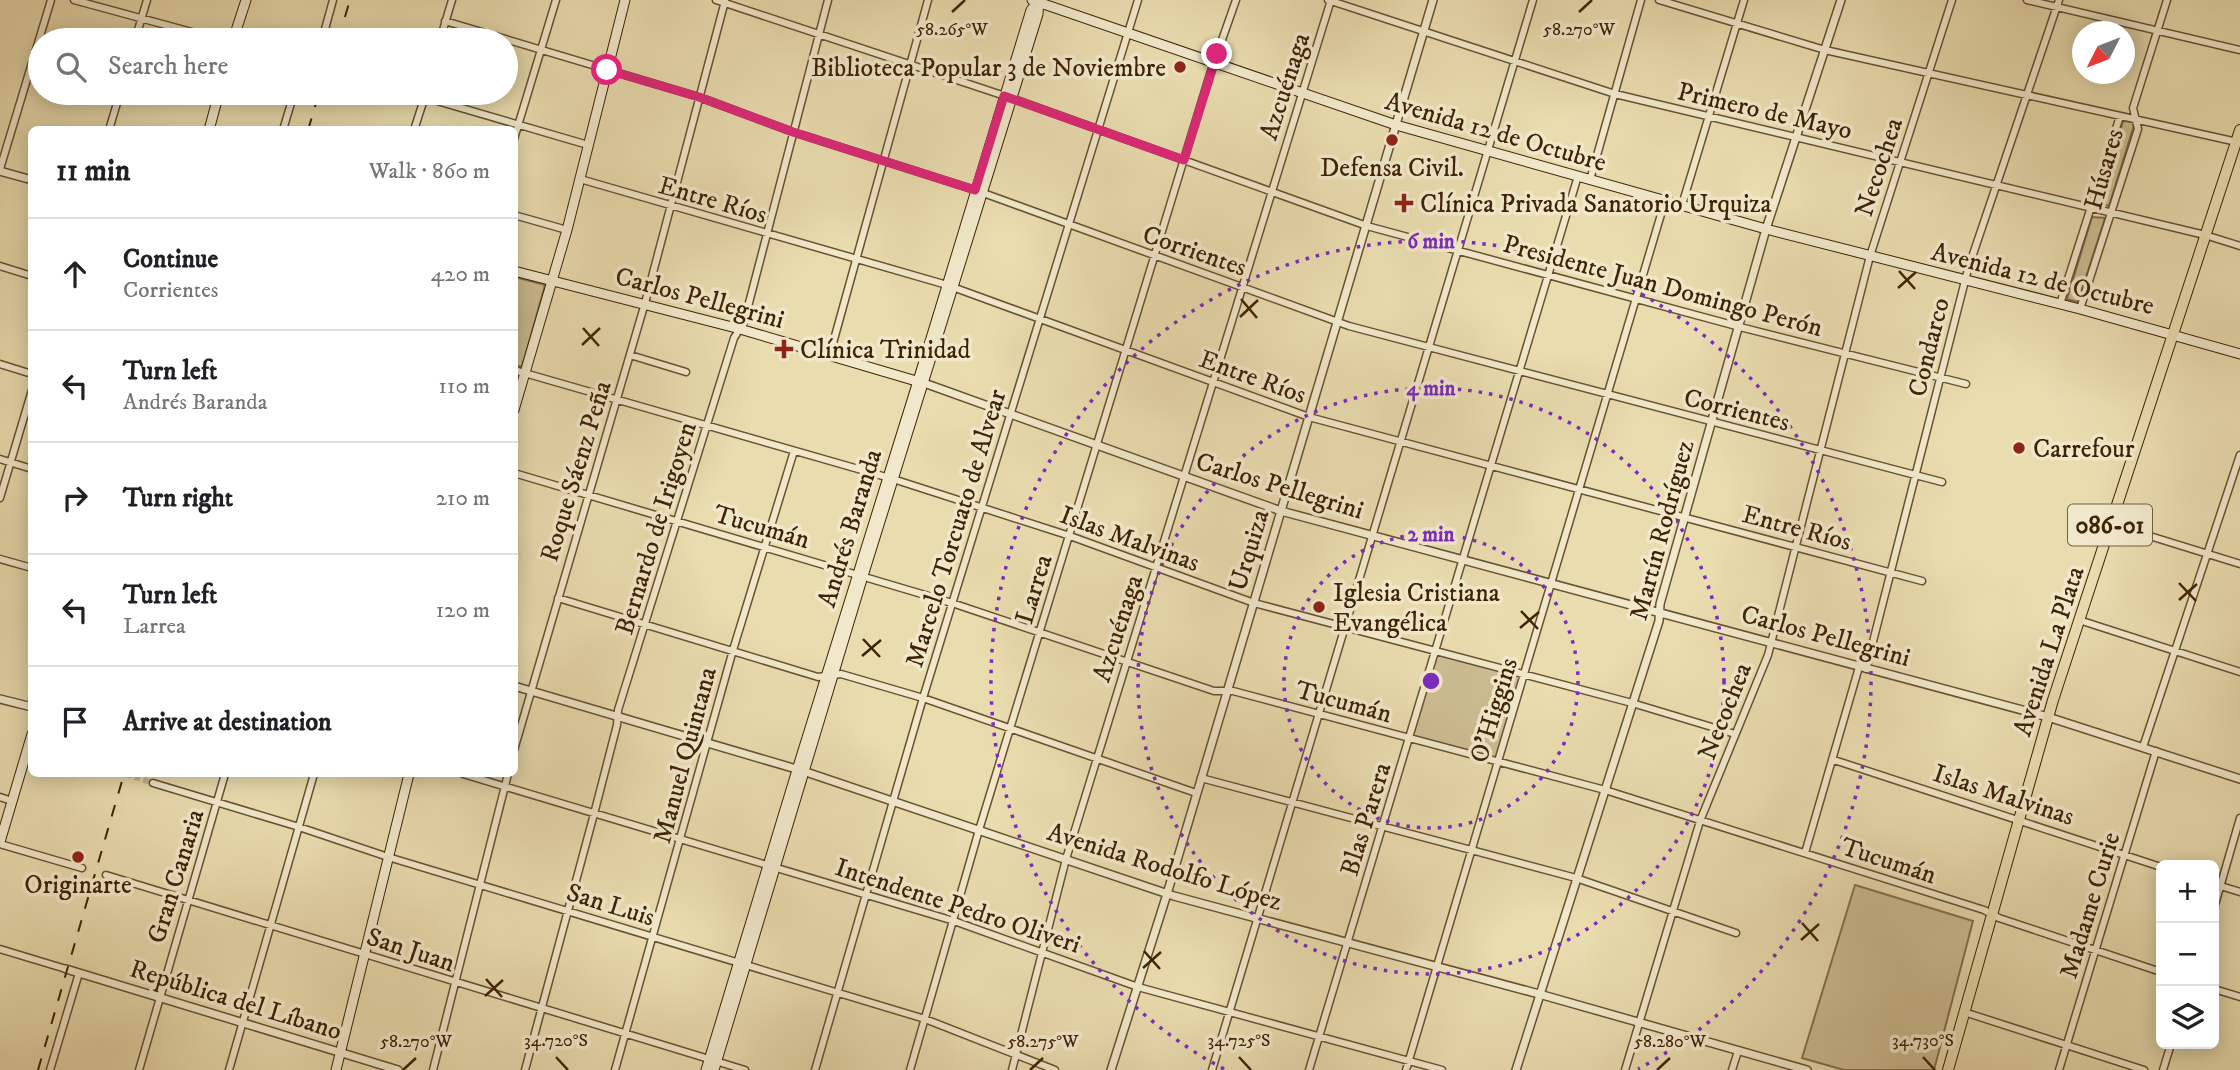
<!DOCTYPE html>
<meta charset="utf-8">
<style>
:root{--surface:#fff;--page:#f6f6f6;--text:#202124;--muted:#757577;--line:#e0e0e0}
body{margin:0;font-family:"IM FELL DW Pica",serif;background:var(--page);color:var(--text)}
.controls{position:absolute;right:21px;bottom:21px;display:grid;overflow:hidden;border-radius:10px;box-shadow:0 4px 18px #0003}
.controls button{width:63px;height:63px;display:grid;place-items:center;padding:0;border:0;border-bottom:2px solid var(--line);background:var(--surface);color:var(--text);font:35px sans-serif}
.compass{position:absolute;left:2072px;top:21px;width:63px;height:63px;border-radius:50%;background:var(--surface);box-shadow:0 4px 18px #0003;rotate:228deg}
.stop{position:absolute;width:21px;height:21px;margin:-16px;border:5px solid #db2777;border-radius:50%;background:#fff}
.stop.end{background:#db2777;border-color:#fff;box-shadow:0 2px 7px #0008}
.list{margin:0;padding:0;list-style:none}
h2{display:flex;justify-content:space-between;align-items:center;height:91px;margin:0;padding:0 28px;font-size:30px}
h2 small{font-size:23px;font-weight:400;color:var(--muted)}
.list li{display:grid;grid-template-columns:46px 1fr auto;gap:21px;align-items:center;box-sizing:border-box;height:112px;padding:0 28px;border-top:2px solid var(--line)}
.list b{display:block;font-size:26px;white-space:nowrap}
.list p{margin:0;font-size:23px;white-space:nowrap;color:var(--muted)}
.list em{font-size:23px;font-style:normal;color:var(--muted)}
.icon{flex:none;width:38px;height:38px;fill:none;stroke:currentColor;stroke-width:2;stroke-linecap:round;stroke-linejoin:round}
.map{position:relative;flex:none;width:2240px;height:1070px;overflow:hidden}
.search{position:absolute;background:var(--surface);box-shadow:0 4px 18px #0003;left:28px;top:28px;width:490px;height:77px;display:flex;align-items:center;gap:18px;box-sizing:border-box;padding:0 24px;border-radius:38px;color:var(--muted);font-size:26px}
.panel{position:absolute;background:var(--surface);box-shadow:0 4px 18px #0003;left:28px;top:126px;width:490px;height:651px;border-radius:10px}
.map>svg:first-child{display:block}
.green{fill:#ccbd92;stroke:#85704b;stroke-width:2}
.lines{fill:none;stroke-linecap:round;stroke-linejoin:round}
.minor-tunnel{stroke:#c7b78d;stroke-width:6;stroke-dasharray:6 3;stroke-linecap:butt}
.minor-casing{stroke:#69512f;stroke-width:9}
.tertiary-casing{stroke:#69512f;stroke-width:10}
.secondary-casing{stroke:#3e2304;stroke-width:11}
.primary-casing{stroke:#3e2304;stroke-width:12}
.minor{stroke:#f1e8cb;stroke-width:6}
.tertiary{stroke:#f1e8cb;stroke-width:7}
.secondary{stroke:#f1e8cb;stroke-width:9}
.primary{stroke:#e9dcaf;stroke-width:10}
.rail{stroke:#3e2304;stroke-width:2;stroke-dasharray:12 12;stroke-linecap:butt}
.route{stroke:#db2777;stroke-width:9}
.ticks{fill:none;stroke:#3e2304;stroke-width:2.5}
.ring{fill:none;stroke:#7b2cbf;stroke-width:3.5;stroke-dasharray:3.5 7}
.poi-dot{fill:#8f2418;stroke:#f1e8cb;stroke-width:2.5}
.labels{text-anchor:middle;stroke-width:7;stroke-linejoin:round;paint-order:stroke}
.shield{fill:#f1e8cb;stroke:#745e40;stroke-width:2}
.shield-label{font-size:24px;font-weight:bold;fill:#3e2304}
.poi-label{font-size:26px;fill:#3e2304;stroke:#f1e8cb;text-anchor:start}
.street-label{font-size:26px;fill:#3e2304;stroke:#f1e8cb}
.ticks-label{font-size:18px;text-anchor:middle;fill:#3e2304;stroke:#f1e8cb;stroke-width:7;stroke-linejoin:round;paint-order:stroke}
.centre{fill:#7b2cbf;stroke:#f1e8cb;stroke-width:3.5}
.ring-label{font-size:21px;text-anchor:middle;font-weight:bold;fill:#7b2cbf;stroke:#f1e8cb;stroke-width:7;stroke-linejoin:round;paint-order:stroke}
</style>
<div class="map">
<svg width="2240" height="1070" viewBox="0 0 2240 1070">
<rect width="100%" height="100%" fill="#e9dcaf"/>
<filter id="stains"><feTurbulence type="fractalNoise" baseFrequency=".00286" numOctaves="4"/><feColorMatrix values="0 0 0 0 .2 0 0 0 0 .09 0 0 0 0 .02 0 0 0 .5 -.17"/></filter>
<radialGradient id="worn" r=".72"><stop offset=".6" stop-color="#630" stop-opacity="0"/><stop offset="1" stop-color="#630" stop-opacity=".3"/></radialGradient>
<!-- green -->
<path class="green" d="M 2123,121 L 2135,122 L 2109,206 L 2098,203 Z
M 2092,217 L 2105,218 L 2078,302 L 2067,299 Z
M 515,277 L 545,285 L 522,367 L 515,365 Z
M 1436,651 L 1524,674 L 1497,763 L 1409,739 Z
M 1855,885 L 1973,921 L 1934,1070 L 1844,1070 L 1802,1058 Z"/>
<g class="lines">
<!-- minor-tunnel -->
<path class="minor-tunnel" d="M 126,774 L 153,783"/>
<!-- minor casing -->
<g class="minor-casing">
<path id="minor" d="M 74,0 L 221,40
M 716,0 L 1011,98 L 1367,226 L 1740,327 L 1966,384
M 1328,0 L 1615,94 L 2205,235 L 2240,246
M 1659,0 L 1825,50 L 2237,142
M 2027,0 L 2240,50
M 445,21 L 699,97 L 793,132 L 975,190 L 1349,326 L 1942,482
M 135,40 L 147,0
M 322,40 L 333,0
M 440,40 L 452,0
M 410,93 L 588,145
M 109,130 L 120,93
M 283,130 L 294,93
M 414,130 L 426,93
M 514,139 L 556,0
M 0,169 L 51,0
M 580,179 L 947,285 L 1309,417 L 1922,581
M 1590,180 L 1641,0
M 1682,205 L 1744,0
M 514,215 L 567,230
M 0,266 L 32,276
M 2060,304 L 2120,116
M 2080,309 L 2138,129 L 2133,108 L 2167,0
M 830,354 L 928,0
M 630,355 L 686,372
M 0,364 L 32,374
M 514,370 L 893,479 L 1070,536 L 1254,603 L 1632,703 L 1735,734
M 0,459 L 32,469
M 514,473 L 952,603 L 1214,691 L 1233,691 L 1605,790 L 1984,910 L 1999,918 L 2161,972
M 0,498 L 32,390
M 2111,524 L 2240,564
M 0,559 L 32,568
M 558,598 L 818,677 L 841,674 L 923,698 L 1196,793
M 2079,620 L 2240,672
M 1866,669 L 1968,269 L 2059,0
M 2143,747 L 2240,455
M 514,750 L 645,303 L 725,1
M 1834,760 L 2161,867
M 463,774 L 954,921 L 1138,987 L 1442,1070
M 1201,778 L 1576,878 L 1736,933
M 153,783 L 299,827 L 388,857 L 925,1019 L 1055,1070
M 0,797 L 12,801
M 0,844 L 82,868
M 1805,853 L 1859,667
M 106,875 L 745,1070
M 2214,884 L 2240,892
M 2214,908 L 2240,818
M 0,949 L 66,969
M 2214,989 L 2240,997
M 1964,1012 L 2144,1070
M 50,1070 L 79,973
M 139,1070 L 225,774
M 229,1070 L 314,774
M 433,1070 L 508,774
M 525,1070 L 594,814 L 617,725 L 618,710 L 734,338 L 744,322 L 828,0
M 615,1070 L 733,650 L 794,451
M 815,1070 L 923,698 L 1138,0
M 910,1070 L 979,830 L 1210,74 L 1236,0
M 1012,1070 L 1066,859 L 1331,0
M 1212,1070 L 1533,0
M 1309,1070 L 1578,176
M 1406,1070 L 1665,201
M 1625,1070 L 1700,821 L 1768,655 L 1870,256 L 1952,0
M 1732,1070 L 1738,1051
M 2059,1070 L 2156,751
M 2163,1070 L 2171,1044"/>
</g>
<!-- tertiary casing -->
<g class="tertiary-casing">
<path id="tertiary" d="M 0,171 L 32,180
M 924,383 L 1281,511 L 2048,717 L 2240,779
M 514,686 L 803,771 L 1174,896 L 1539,994 L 1807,1070
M 0,699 L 32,707
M 66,969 L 398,1070
M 1111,1070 L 1167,894 L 1433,0
M 1516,1070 L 1659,621 L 1660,604 L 1766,229 L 1841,0"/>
</g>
<!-- secondary casing -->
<g class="secondary-casing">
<path id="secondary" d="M 1032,0 L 1396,125 L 1766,229 L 2080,309 L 2240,354
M 233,40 L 246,0
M 209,130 L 219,93
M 514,271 L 740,329 L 923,383
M 514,410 L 567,230 L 625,0
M 0,842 L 32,734
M 336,1070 L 409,774
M 706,1070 L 797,770 L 918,381 L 1031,10 L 1038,2
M 714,1070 L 863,576 L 1038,14 L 1039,0"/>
</g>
<!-- primary casing -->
<g class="primary-casing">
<path id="primary" d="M 1948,1070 L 2053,700 L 2240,130"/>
</g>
<!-- minor -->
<use href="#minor" class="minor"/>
<!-- tertiary -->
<use href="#tertiary" class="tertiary"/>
<!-- secondary -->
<use href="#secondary" class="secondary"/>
<!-- primary -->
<use href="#primary" class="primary"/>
<!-- rail -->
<path class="rail" d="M 338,40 L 350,0
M 308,130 L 319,93
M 38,1070 L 124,774"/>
</g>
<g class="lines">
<!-- route -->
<path class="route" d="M 607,70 L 699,97 L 793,132 L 975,190 L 1004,96 L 1184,160 L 1217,54"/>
</g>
<!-- ticks -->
<path class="ticks" d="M 952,12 L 965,0M 1579,12 L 1592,0M 1899,271 L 1915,289M 1898,288 L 1916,272M 1241,299 L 1257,318M 1240,317 L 1258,300M 583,328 L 599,346M 582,345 L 600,328M 2179,583 L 2196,601M 2179,600 L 2197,584M 1521,611 L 1538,629M 1520,628 L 1539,612M 863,639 L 880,657M 862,656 L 881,640M 1802,923 L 1818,941M 1801,940 L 1819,924M 1144,951 L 1160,969M 1143,968 L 1161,952M 486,979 L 502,997M 485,996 L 503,980M 556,1057 L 568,1070M 1239,1057 L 1251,1070M 1923,1057 L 1935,1070M 403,1070 L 416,1058M 1030,1070 L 1043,1058M 1657,1070 L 1670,1058"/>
<!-- distance rings -->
<g class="ring">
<circle cx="1431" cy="681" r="147"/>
<circle cx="1431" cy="681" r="293"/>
<path d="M1224 1069A440 440 0 1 1 1638 1069"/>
</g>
<!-- markers -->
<g class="poi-dot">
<circle cx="1180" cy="67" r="7"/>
<circle cx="1392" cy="140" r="7"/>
<path d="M1400.5 192.5h7v7h7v7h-7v7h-7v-7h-7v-7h7z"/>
<path d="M780.5 338.5h7v7h7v7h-7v7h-7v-7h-7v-7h7z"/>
<circle cx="2019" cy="448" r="7"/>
<circle cx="1319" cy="607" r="7"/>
<circle cx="78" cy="857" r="7"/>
</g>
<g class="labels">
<!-- shield labels -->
<rect class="shield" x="2068" y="504.5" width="84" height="41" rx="5"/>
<g class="shield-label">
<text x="2110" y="533">086-01</text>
</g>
<!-- poi labels -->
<g class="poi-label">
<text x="1166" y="76" text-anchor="end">Biblioteca Popular 3 de Noviembre</text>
<text x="1392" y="176" text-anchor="middle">Defensa Civil.</text>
<text x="1420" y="212">Clínica Privada Sanatorio Urquiza</text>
<text x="800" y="358">Clínica Trinidad</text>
<text x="2033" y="457">Carrefour</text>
<text x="1333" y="601">Iglesia Cristiana<tspan x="1333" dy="30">Evangélica</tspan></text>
<text x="78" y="893" text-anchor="middle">Originarte</text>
</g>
<!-- street labels -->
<g class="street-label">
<text transform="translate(1284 86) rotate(-72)" y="9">Azcuénaga</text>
<text transform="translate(1765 110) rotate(13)" y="9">Primero de Mayo</text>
<text transform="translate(1496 131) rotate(16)" y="9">Avenida 12 de Octubre</text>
<text transform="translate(1878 167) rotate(-72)" y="9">Necochea</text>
<text transform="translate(2103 169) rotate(-74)" y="9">Húsares</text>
<text transform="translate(713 199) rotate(16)" y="9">Entre Ríos</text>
<text transform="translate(1195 250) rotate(19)" y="9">Corrientes</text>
<text transform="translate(2043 278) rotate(14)" y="9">Avenida 12 de Octubre</text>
<text transform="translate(1663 285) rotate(15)" y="9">Presidente Juan Domingo Perón</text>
<text transform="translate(700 297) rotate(15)" y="9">Carlos Pellegrini</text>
<text transform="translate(1928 347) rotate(-76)" y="9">Condarco</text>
<text transform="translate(1253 376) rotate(20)" y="9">Entre Ríos</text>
<text transform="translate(1737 409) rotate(14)" y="9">Corrientes</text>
<text transform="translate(575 471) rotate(-73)" y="9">Roque Sáenz Peña</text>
<text transform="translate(1280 485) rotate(17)" y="9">Carlos Pellegrini</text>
<text transform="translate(762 526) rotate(16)" y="9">Tucumán</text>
<text transform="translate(1797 527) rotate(15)" y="9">Entre Ríos</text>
<text transform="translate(655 528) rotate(-73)" y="9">Bernardo de Irigoyen</text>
<text transform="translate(849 528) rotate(-73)" y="9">Andrés Baranda</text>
<text transform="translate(955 528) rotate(-73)" y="9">Marcelo Torcuato de Alvear</text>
<text transform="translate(1661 530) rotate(-75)" y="9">Martín Rodríguez</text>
<text transform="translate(1130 538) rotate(20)" y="9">Islas Malvinas</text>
<text transform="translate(1248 550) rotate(-73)" y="9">Urquiza</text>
<text transform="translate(1033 589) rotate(-73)" y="9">Larrea</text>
<text transform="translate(1117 628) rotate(-72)" y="9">Azcuénaga</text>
<text transform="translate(1826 635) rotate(15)" y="9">Carlos Pellegrini</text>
<text transform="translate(2048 651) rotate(-72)" y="9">Avenida La Plata</text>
<text transform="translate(1344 701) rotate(15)" y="9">Tucumán</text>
<text transform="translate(1493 710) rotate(-73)" y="9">O'Higgins</text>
<text transform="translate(1724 711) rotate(-68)" y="9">Necochea</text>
<text transform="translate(684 755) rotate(-75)" y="9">Manuel Quintana</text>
<text transform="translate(2004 794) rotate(18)" y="9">Islas Malvinas</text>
<text transform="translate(1365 819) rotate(-73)" y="9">Blas Parera</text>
<text transform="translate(1889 860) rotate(18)" y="9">Tucumán</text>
<text transform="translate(1165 866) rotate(17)" y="9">Avenida Rodolfo López</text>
<text transform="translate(175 876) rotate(-73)" y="9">Gran Canaria</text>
<text transform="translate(611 904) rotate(17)" y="9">San Luis</text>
<text transform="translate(958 905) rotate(18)" y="9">Intendente Pedro Oliveri</text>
<text transform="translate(2089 905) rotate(-73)" y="9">Madame Curie</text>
<text transform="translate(411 949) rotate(18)" y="9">San Juan</text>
<text transform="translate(236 999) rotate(17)" y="9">República del Líbano</text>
</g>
</g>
<g class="ticks-label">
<text x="952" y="35">58.265°W</text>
<text x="1579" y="35">58.270°W</text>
<text x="556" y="1046">34.720°S</text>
<text x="1239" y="1046">34.725°S</text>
<text x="1923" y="1046">34.730°S</text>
<text x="416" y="1047">58.270°W</text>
<text x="1043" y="1047">58.275°W</text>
<text x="1670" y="1047">58.280°W</text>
</g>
<circle cx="1431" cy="681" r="10" class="centre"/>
<g class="ring-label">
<text x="1431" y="248">6 min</text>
<text x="1431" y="395">4 min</text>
<text x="1431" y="541">2 min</text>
</g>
<rect width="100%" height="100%" filter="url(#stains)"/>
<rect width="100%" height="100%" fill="url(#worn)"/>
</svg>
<div class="controls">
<button>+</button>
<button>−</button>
<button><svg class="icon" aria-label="layers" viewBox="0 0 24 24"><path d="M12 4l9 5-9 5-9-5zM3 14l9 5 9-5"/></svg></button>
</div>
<svg class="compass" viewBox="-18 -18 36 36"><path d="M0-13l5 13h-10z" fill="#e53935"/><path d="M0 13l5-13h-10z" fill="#757577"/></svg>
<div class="stop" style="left:607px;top:70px"></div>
<div class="stop end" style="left:1217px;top:54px"></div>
<div class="search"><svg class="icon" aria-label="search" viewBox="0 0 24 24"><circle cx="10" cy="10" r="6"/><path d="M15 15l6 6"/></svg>Search here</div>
<section class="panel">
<h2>11 min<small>Walk · 860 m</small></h2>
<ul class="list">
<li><svg class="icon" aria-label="ahead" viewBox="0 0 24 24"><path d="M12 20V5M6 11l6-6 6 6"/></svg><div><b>Continue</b><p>Corrientes</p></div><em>420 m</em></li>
<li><svg class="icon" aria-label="left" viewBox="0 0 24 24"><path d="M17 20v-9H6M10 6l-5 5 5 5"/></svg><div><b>Turn left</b><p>Andrés Baranda</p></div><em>110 m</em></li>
<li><svg class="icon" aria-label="right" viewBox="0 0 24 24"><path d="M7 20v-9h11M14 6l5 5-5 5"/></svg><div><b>Turn right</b></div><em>210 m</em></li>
<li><svg class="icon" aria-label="left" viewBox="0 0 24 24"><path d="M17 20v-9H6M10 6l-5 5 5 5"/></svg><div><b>Turn left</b><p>Larrea</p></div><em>120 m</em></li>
<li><svg class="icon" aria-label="arrive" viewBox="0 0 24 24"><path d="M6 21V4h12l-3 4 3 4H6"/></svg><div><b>Arrive at destination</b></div></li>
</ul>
</section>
</div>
